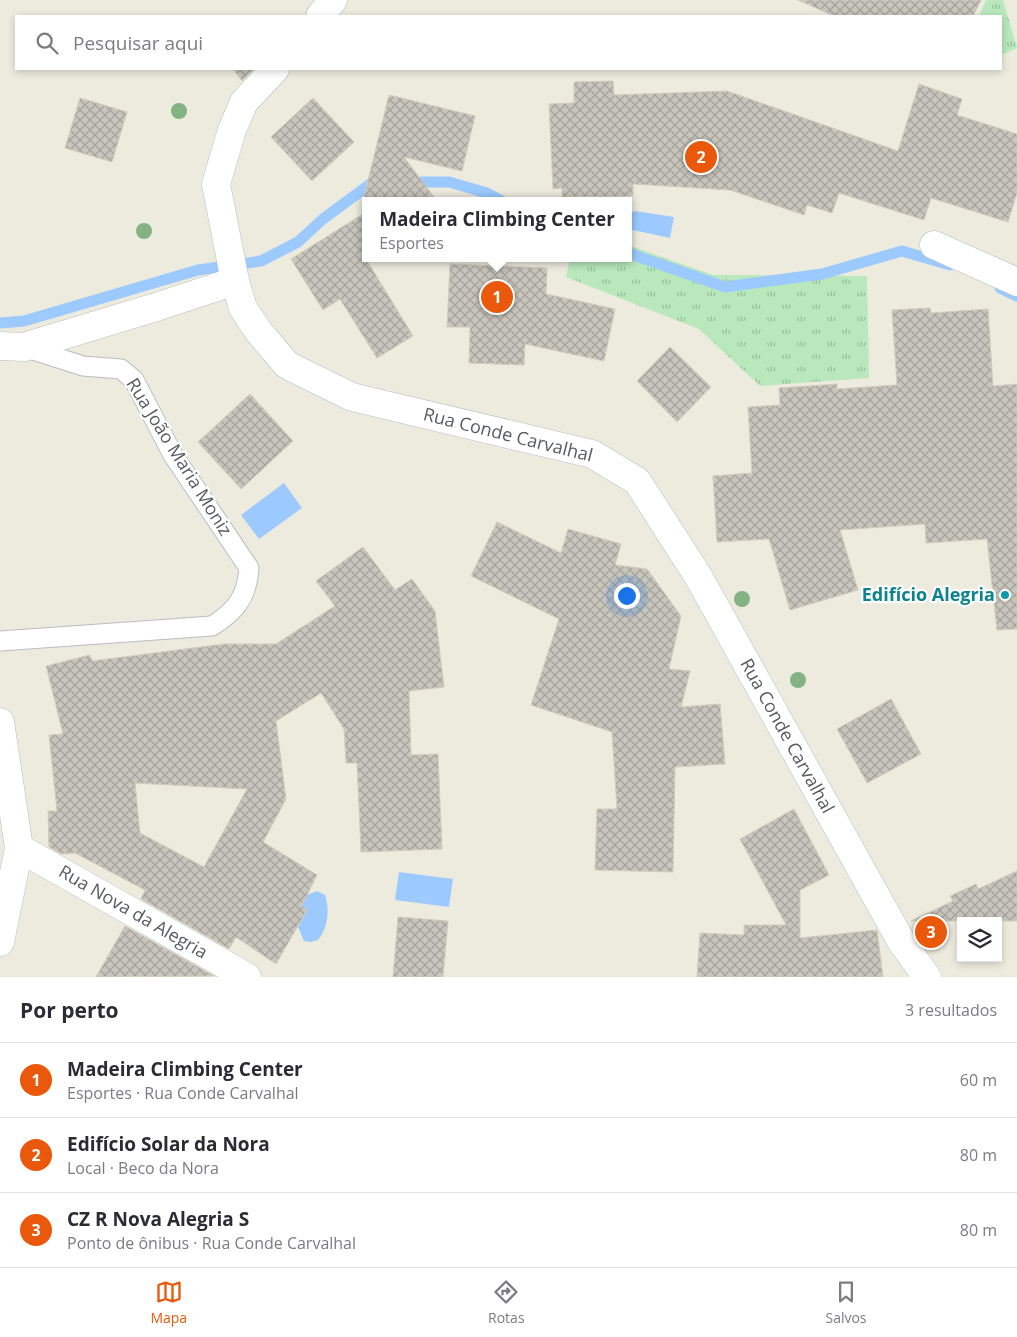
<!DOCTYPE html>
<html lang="pt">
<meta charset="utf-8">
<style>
:root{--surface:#fff;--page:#f7f7f7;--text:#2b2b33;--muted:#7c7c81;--line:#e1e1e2;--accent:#ea580c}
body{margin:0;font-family:"Open Sans",sans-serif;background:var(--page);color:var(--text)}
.controls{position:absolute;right:15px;bottom:15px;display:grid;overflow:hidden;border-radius:0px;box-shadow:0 2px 8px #0003}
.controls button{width:45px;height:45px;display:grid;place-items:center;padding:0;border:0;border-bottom:1px solid var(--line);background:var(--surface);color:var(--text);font:25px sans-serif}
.you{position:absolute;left:626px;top:595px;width:18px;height:18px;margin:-12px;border:4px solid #fff;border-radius:50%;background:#1a73e8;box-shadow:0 0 0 8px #1a73e833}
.badge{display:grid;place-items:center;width:32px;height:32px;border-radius:50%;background:var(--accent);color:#fff;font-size:16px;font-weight:700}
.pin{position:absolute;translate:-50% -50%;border:2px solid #fff;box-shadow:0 1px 5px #0006}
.popup{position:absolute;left:362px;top:197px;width:270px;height:65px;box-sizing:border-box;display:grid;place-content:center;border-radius:0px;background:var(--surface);filter:drop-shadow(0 1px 4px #0005);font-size:16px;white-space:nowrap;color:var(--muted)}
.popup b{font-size:19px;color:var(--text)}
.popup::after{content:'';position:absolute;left:50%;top:100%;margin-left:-10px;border:10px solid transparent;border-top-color:var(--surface)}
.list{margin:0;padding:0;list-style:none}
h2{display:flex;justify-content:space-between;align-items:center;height:65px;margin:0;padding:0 20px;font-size:21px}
h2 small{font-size:16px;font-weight:400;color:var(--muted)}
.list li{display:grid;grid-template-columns:32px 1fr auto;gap:15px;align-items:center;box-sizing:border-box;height:75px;padding:0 20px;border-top:1px solid var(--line)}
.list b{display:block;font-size:19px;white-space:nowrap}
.list p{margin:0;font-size:16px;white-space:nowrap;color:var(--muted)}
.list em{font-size:16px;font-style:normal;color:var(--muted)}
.icon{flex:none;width:28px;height:28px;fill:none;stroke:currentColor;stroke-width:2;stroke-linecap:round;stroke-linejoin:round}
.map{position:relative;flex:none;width:1017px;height:977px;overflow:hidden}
.search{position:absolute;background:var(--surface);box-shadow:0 2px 8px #0003;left:15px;right:15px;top:15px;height:55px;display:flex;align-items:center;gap:12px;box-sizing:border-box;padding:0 18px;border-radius:0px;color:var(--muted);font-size:19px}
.sheet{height:290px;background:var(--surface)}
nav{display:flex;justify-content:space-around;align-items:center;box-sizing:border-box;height:70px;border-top:1px solid var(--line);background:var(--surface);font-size:14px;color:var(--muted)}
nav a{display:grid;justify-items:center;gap:2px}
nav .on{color:var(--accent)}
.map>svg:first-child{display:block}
.grass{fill:url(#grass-tufts)}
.water{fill:#9ccaff}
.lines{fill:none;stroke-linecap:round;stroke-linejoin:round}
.stream{stroke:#9ccaff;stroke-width:11}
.building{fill:url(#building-cross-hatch);stroke:#d2cdbc;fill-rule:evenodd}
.lane-casing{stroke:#babcc2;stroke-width:21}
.street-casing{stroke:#babcc2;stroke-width:29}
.secondary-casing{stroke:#babdc5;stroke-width:29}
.lane{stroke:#fff;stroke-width:19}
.street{stroke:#fff;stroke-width:28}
.secondary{stroke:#fff;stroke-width:28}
.tree{fill:#83b383}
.culture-dot{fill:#0f9aa8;stroke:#fff;stroke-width:2}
.labels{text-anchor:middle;stroke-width:4.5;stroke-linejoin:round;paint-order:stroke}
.street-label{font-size:18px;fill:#585b62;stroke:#fff}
.culture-label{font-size:18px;font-weight:bold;fill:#0d838f;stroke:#fff;text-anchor:end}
</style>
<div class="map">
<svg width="1017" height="977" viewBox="0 0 1017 977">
<defs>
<pattern id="grass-tufts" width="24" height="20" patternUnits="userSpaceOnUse" patternTransform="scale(1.25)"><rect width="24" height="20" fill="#b8e8bc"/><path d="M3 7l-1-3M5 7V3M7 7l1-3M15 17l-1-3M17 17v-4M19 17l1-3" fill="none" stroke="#98bf9c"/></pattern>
<pattern id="building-cross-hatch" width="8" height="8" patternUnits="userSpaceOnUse" patternTransform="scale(1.25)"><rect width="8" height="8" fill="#c8c5bc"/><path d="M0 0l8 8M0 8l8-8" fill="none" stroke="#a5a39c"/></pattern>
</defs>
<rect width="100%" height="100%" fill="#edebde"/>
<!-- grass -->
<path class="grass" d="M 986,0 L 1003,0 L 1017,48 L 1001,55 L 1001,16 L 979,16 Z
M 628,245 L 713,275 L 867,276 L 869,378 L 760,386 L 699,329 L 566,277 L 570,258 L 628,258 Z"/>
<!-- water -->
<path class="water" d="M 635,211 L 674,217 L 670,238 L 628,229 L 628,214 Z
M 284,483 L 302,508 L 259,539 L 241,515 Z
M 399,872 L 453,879 L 449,907 L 395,900 Z
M 317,891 L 325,895 C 330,909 328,928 318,940 L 311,942 L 304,941 L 298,927 L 307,910 L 302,906 L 307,895 Z"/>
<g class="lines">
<!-- stream -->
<path class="stream" d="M 408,182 L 449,182 L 487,193 L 502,201
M 628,253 L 725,287 L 822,274 L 902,251 L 950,265
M 1000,288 L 1017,296
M 0,323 L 24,321 L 198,270 L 261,261 L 298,242 L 323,219 L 373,182 L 380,182"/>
</g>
<!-- building -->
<path class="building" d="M 798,0 L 981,0 L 973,16 L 834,16 Z
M 233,69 L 254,69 L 242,81 Z
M 613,81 L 614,95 L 727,91 L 898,151 L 919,84 L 962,99 L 957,115 L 1017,134 L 1017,193 L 1008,222 L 931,198 L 924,220 L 839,193 L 832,213 L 807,205 L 804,215 L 730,190 L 633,184 L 633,196 L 562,197 L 562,188 L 553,189 L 549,104 L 574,103 L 574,82 Z
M 389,95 L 475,116 L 462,171 L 404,157 L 437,201 L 363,201 Z
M 80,98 L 127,112 L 112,162 L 65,148 Z
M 313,98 L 354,142 L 312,181 L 271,137 Z
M 366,212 L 366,259 L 413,336 L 377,358 L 340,299 L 323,310 L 291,259 Z
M 450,264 L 547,268 L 546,294 L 615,309 L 604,361 L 525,344 L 524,365 L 469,363 L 470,327 L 447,327 Z
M 930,308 L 931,313 L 988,309 L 993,386 L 1017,384 L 1017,629 L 997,630 L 987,539 L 926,543 L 925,524 L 840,530 L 858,590 L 790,610 L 769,539 L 717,542 L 713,476 L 752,473 L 748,407 L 780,405 L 779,388 L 837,384 L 837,389 L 897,385 L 892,310 Z
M 670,347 L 711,387 L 677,422 L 637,381 Z
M 250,394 L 293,441 L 241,489 L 198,442 Z
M 497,522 L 561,553 L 568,529 L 621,544 L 615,565 L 647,569 L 681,616 L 669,669 L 690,671 L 681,707 L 720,704 L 725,764 L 675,767 L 673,872 L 595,870 L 597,809 L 617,809 L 612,732 L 531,705 L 559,619 L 471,576 Z
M 363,547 L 395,590 L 412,579 L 435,611 L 444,687 L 409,691 L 411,755 L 438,754 L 442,849 L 361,852 L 357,763 L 346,763 L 344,729 L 321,693 L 276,721 L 286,799 L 263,842 L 317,875 L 302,905 L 307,910 L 276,964 L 236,937 L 229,949 L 141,899 L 145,890 L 75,853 L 61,854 L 49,847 L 48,811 L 57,811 L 49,735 L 63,734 L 46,666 L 90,655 L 92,661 L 224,644 L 276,644 L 335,606 L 316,581 ZM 135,783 L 247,789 L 204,867 L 140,833 Z
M 891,699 L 921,754 L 867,783 L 837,729 Z
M 794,809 L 829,875 L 800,890 L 800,938 L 877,930 L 883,977 L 697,977 L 700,933 L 744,935 L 744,925 L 786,925 L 740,839 Z
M 1017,871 L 1017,921 L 911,921 L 953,901 L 950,896 L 976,884 L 978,889 Z
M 398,917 L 448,921 L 443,977 L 393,977 Z
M 125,926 L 214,976 L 96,977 Z"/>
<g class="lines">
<!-- lane casing -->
<g class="lane-casing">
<path id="lane" d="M 0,641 L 212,626 C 236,611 247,597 249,568 L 173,455 L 134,380 L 121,369 L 83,366 L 24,347"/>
</g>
<!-- street casing -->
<g class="street-casing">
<path id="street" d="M 934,245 L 1017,282
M 0,346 L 24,347 L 156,307 L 235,281
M 0,722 L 19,848 L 247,977"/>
</g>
<!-- secondary casing -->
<g class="secondary-casing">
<path id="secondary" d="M 320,16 L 333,0
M 275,69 L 244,102 L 232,130 L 216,184 L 235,281 L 243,308 L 259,332 L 287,365 L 352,397 L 592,454 L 637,481 L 698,576 L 901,941 L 927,977
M 0,942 L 19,848"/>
</g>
<!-- lane -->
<use href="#lane" class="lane"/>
<!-- street -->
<use href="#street" class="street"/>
<!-- secondary -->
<use href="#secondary" class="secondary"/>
</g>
<!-- trees -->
<g class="tree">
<circle cx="179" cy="111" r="8"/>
<circle cx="144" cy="231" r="8"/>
<circle cx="742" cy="599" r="8"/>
<circle cx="798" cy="680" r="8"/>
</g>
<!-- markers -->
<circle class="culture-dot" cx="1005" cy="595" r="5"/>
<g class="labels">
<!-- street labels -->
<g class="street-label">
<text transform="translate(508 435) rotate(14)" y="6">Rua Conde Carvalhal</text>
<text transform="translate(179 457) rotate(58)" y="6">Rua João Maria Moniz</text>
<text transform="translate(787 736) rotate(61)" y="6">Rua Conde Carvalhal</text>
<text transform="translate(133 912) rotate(30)" y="6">Rua Nova da Alegria</text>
</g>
<!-- culture labels -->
<g class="culture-label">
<text x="995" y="601">Edifício Alegria</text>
</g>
</g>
</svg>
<div class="controls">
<button><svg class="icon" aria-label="layers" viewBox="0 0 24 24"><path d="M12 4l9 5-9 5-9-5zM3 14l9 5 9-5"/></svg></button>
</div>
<div class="you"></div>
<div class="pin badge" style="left:497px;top:297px">1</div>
<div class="popup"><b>Madeira Climbing Center</b>Esportes</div>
<div class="pin badge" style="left:701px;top:157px">2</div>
<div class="pin badge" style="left:931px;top:932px">3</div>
<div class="search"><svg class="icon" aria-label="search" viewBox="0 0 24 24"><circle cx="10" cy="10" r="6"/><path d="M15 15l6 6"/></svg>Pesquisar aqui</div>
</div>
<section class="sheet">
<h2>Por perto<small>3 resultados</small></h2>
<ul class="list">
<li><span class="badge">1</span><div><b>Madeira Climbing Center</b><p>Esportes · Rua Conde Carvalhal</p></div><em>60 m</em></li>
<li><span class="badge">2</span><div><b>Edifício Solar da Nora</b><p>Local · Beco da Nora</p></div><em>80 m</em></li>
<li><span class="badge">3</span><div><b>CZ R Nova Alegria S</b><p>Ponto de ônibus · Rua Conde Carvalhal</p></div><em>80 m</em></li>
</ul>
</section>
<nav>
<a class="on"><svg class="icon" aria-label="map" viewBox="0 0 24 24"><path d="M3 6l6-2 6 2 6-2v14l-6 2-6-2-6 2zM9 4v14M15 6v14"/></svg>Mapa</a>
<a><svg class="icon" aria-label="directions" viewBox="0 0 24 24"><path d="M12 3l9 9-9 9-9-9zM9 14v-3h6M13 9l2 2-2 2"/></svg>Rotas</a>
<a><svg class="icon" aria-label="saved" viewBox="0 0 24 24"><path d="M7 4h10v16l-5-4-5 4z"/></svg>Salvos</a>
</nav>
